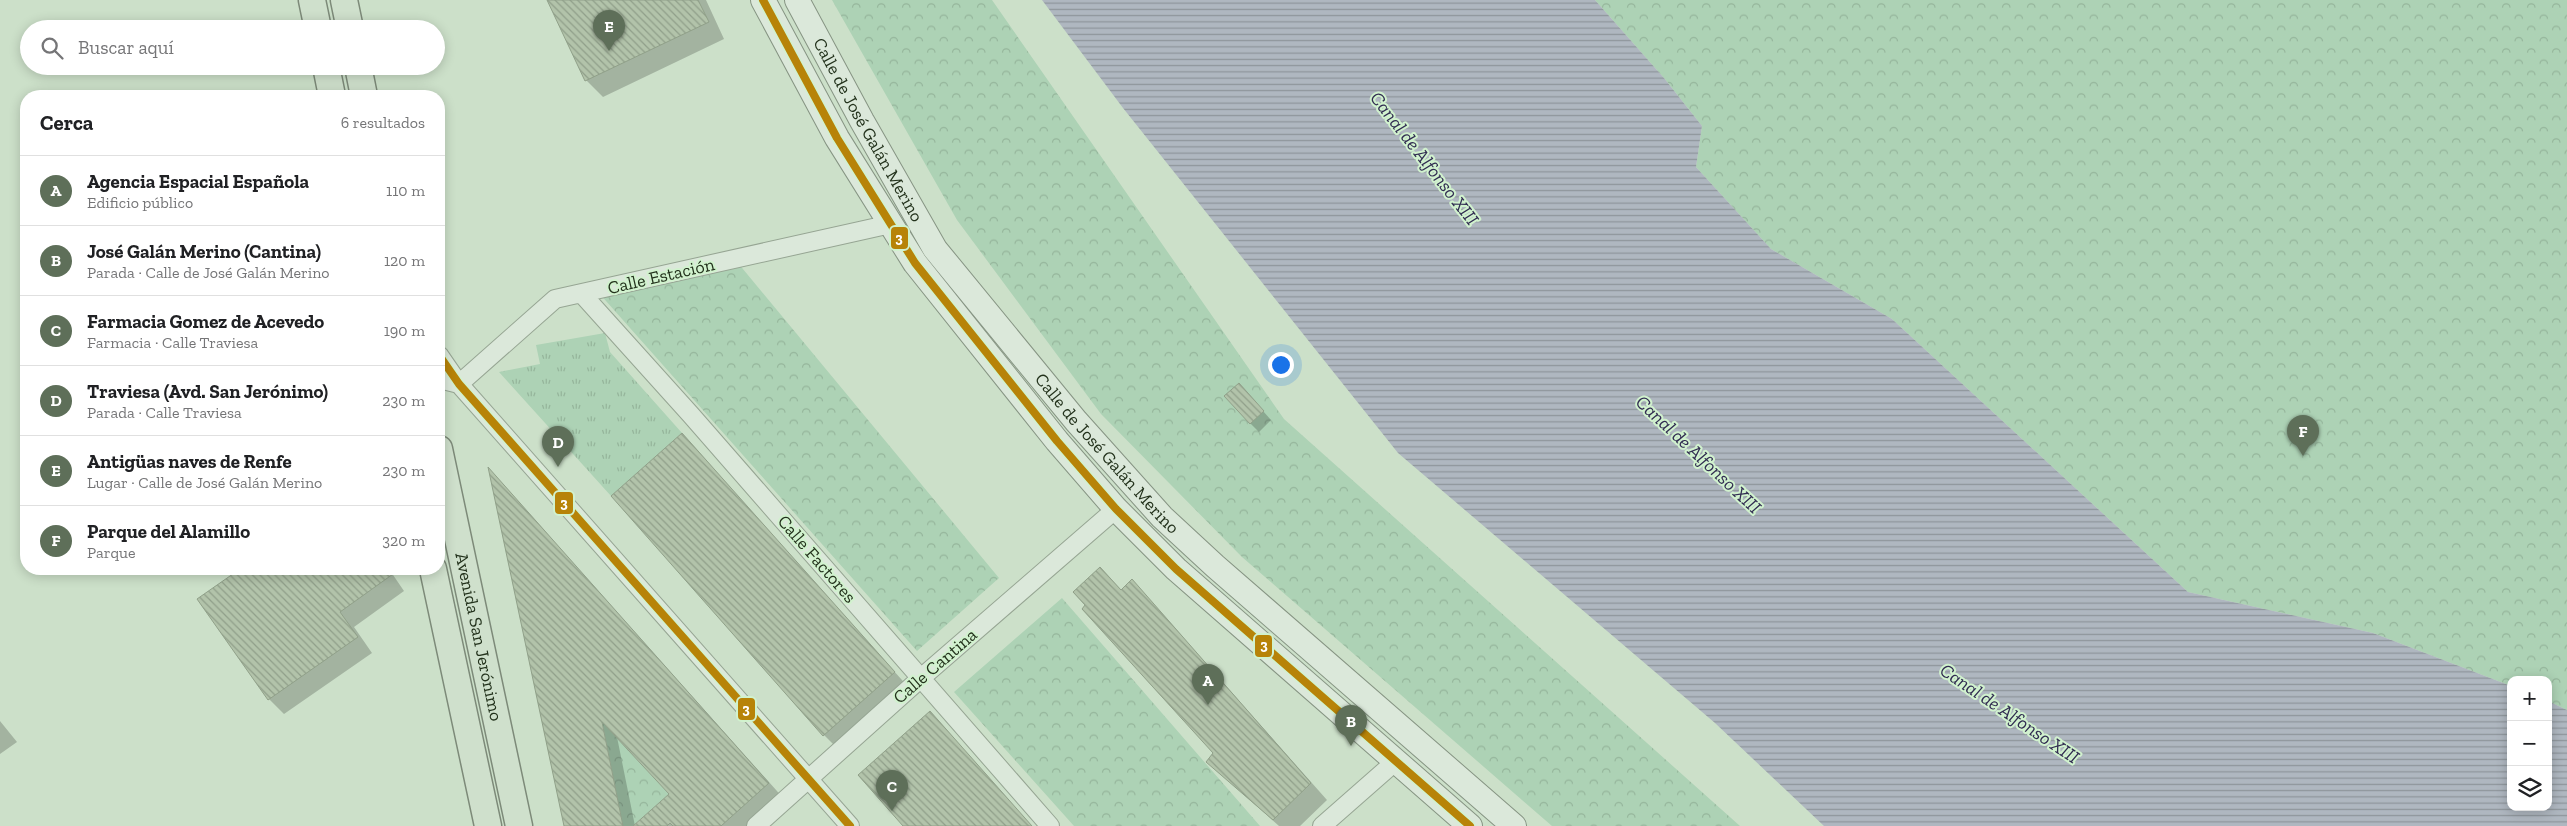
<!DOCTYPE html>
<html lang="es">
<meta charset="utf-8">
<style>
:root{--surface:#fff;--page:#f2f2f2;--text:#202124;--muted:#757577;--line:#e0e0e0;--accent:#5e6f59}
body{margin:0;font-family:"Zilla Slab",serif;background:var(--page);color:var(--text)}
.controls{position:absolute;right:15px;bottom:15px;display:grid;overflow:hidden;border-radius:10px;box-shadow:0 2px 12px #0003}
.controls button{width:45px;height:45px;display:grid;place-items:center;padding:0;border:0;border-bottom:1px solid var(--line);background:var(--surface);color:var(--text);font:25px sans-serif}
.you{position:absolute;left:1280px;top:364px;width:18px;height:18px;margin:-12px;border:4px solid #fff;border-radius:50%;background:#1a73e8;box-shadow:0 0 0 8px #1a73e833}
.badge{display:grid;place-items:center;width:32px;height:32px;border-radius:50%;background:var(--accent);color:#fff;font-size:16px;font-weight:700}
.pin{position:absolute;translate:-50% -41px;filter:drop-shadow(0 1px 2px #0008)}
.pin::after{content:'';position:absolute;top:26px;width:18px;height:15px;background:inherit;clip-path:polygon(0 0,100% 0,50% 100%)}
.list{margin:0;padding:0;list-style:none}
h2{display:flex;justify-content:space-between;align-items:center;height:65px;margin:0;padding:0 20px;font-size:21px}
h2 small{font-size:16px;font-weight:400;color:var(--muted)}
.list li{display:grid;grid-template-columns:32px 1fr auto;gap:15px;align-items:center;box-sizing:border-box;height:70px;padding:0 20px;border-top:1px solid var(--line)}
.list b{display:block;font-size:19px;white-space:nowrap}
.list p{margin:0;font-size:16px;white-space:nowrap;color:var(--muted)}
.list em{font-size:16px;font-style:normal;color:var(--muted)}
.icon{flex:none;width:28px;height:28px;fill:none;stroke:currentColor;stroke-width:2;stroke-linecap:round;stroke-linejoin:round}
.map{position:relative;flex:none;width:2567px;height:826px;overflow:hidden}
.search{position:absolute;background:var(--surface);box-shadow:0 2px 12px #0003;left:20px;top:20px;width:425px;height:55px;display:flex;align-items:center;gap:12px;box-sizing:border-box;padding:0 18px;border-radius:28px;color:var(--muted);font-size:19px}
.panel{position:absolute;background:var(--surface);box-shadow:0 2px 12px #0003;left:20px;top:90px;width:425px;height:485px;border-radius:20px}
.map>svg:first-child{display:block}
.grass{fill:url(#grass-tufts)}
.forest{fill:url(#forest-crowns)}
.water{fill:url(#water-rules)}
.shadow{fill:#0003;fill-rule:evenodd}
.building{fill:url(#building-back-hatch);stroke:#90a089}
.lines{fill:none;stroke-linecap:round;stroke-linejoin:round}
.street-casing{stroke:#96a593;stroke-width:20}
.secondary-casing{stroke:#869483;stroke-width:26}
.primary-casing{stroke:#7d8a79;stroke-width:29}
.street{stroke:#dbe8da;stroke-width:18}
.secondary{stroke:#dbe8da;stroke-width:24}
.primary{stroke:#cfe0cc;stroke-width:26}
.bus-1-casing{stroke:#d1f2ce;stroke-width:11}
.bus-1{stroke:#b78308;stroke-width:8}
.labels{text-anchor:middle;stroke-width:4;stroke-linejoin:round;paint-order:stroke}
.street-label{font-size:18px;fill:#23321c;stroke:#d1f2ce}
.water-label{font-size:19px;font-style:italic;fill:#312c51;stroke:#d1f2ce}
.line-badge{stroke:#d1f2ce;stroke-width:2}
.badge-label{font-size:14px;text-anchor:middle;font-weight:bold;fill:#fff}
</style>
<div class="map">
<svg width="2567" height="826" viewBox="0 0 2567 826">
<defs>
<pattern id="grass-tufts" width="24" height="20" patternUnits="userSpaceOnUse" patternTransform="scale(1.25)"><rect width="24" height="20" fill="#add2b5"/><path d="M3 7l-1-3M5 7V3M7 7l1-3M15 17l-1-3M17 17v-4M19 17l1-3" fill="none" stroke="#95b59b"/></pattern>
<pattern id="forest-crowns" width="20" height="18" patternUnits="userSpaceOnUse" patternTransform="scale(1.25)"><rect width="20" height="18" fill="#add2b5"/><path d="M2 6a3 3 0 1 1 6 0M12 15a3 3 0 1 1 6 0" fill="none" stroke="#95b59b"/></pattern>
<pattern id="water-rules" width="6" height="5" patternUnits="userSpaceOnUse" patternTransform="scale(1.25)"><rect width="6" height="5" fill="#afb7c0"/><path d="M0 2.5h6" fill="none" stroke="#8e959b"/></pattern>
<pattern id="building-back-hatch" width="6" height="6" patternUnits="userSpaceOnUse" patternTransform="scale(1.25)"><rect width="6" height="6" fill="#b2c3aa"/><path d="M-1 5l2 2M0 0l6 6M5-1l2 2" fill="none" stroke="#909f8a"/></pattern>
</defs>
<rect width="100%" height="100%" fill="#cce0c9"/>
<!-- grass -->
<path class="grass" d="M 605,333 L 610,352 L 682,433 L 611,496 L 499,372 L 540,364 L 536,345 Z"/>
<!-- forest -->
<path class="forest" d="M 832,0 L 992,0 L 1284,419 L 1740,826 L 1552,826 L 1242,557 L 1101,414 L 957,220 Z
M 1595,0 L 2567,0 L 2567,710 L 2548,701 L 2548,680 L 2511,680 L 2511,686 L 2373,633 L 2188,592 L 1892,319 L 1771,249 L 1696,167 L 1702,126 L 1664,78 Z
M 738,263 L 999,578 L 917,651 L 598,292 Z
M 1062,598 L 1260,826 L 1074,826 L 954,692 Z
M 601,716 L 617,738 L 669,794 L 633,826 L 623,826 Z"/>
<!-- water -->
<path class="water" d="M 1042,0 L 1595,0 L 1664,78 L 1702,126 L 1696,167 L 1771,249 L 1892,319 L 2188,592 L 2373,633 L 2511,686 L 2511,807 L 2548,807 L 2548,701 L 2567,710 L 2567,826 L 1824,826 L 1715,723 L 1398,453 L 1123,108 Z"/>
<!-- shadow -->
<path class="shadow" d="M 549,0 L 706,0 L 724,39 L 603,97 L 586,80 Z
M 1247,393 L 1271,420 L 1259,432 L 1250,423 Z
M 682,434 L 910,689 L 841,752 L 824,735 Z
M 490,471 L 785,800 L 756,826 L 566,826 ZM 617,737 L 671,794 L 635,826 Z
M 242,569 L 389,569 L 404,591 L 354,627 L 372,653 L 284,714 L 269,699 L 199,599 Z
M 1132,580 L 1327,800 L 1300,826 L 1279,826 L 1208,762 L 1214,752 L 1122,591 Z
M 0,721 L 17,742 L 0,754 Z"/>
<!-- building -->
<path class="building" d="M 547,0 L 698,0 L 709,22 L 585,81 Z
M 1239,383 L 1264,411 L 1250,424 L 1224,396 Z
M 682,433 L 895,672 L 823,736 L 611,496 Z
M 488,467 L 769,783 L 721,826 L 673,826 L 670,823 L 667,826 L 633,826 L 669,794 L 602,722 L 623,826 L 564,826 Z
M 1100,567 L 1121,590 L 1132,579 L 1311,783 L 1273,820 L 1206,762 L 1213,753 L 1082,609 L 1085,605 L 1073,592 Z
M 240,569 L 400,569 L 340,612 L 358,637 L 268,700 L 197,599 Z
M 930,711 L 1032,826 L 903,826 L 858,775 Z"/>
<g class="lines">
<!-- street casing -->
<g class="street-casing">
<path id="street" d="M 582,294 L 691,415 L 1050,826
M 439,355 L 459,384 L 850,826
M 439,379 L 459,384 L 555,299 L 891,224
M 756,826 L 921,678 L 1116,509
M 1322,826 L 1396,761"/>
</g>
<!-- secondary casing -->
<g class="secondary-casing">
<g id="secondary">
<path d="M 763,0 L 837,138 L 915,263 L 1057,441 L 1116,509 L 1176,569 L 1470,826"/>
<path id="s1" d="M 797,0 L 862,121 L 935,249 L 1076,421 L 1162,517 L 1215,566 L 1514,826"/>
</g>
</g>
<!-- primary casing -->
<g class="primary-casing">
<g id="primary">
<path d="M 312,0 L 318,29"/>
<path d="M 344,0 L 350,29"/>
<path d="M 326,66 L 332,96"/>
<path d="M 358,66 L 364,96"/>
<path id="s2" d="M 439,449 L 519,826"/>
<path d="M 433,569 L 488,826"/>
</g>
</g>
<!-- street -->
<use href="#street" class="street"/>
<!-- secondary -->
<use href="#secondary" class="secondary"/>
<!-- primary -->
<use href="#primary" class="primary"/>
<!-- bus-1 casing -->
<g class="bus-1-casing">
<path id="bus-1" d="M 763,0 L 837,138 L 915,263 L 1057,441 L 1116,509 L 1176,569 L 1470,826
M 439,355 L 459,384 L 850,826"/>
</g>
<!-- bus-1 -->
<use href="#bus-1" class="bus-1"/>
</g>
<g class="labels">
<!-- street labels -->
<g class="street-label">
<text dy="6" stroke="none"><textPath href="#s1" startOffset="148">Calle de José Galán Merino</textPath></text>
<text transform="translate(661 276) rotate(-13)" y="6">Calle Estación</text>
<text dy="6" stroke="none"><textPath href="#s1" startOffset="552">Calle de José Galán Merino</textPath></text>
<text transform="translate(817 559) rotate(49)" y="6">Calle Factores</text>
<text dy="6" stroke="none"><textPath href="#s2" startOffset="192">Avenida San Jerónimo</textPath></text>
<text transform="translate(935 666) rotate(-41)" y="6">Calle Cantina</text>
</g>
<!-- water labels -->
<g class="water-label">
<text transform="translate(1425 158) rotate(52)" y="7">Canal de Alfonso XIII</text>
<text transform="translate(1699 454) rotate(43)" y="7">Canal de Alfonso XIII</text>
<text transform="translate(2010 713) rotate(34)" y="7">Canal de Alfonso XIII</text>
</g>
</g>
<g class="line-badge">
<rect x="890" y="226" width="19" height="24" rx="5" fill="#b78308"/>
<rect x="554" y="491" width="20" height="24" rx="5" fill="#b78308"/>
<rect x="1254" y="634" width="19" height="24" rx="5" fill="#b78308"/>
<rect x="737" y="697" width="19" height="24" rx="5" fill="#b78308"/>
</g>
<g class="badge-label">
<text x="899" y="243">3</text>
<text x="564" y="508">3</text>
<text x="1264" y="650">3</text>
<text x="746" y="714">3</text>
</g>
</svg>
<div class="controls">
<button>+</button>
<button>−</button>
<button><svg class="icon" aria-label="layers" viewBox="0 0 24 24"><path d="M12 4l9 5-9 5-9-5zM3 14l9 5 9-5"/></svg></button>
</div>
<div class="you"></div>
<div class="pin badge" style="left:1208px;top:705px">A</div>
<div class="pin badge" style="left:1351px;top:746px">B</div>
<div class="pin badge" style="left:892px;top:811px">C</div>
<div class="pin badge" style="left:558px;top:467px">D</div>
<div class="pin badge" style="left:609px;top:51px">E</div>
<div class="pin badge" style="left:2303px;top:456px">F</div>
<div class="search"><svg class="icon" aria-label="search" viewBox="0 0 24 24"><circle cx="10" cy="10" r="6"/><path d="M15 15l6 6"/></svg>Buscar aquí</div>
<section class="panel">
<h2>Cerca<small>6 resultados</small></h2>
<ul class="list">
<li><span class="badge">A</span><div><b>Agencia Espacial Española</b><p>Edificio público</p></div><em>110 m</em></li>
<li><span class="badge">B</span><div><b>José Galán Merino (Cantina)</b><p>Parada · Calle de José Galán Merino</p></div><em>120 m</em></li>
<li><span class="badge">C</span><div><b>Farmacia Gomez de Acevedo</b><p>Farmacia · Calle Traviesa</p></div><em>190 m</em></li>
<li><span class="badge">D</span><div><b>Traviesa (Avd. San Jerónimo)</b><p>Parada · Calle Traviesa</p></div><em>230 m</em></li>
<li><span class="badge">E</span><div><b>Antigüas naves de Renfe</b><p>Lugar · Calle de José Galán Merino</p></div><em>230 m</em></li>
<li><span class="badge">F</span><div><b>Parque del Alamillo</b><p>Parque</p></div><em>320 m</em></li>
</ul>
</section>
</div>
